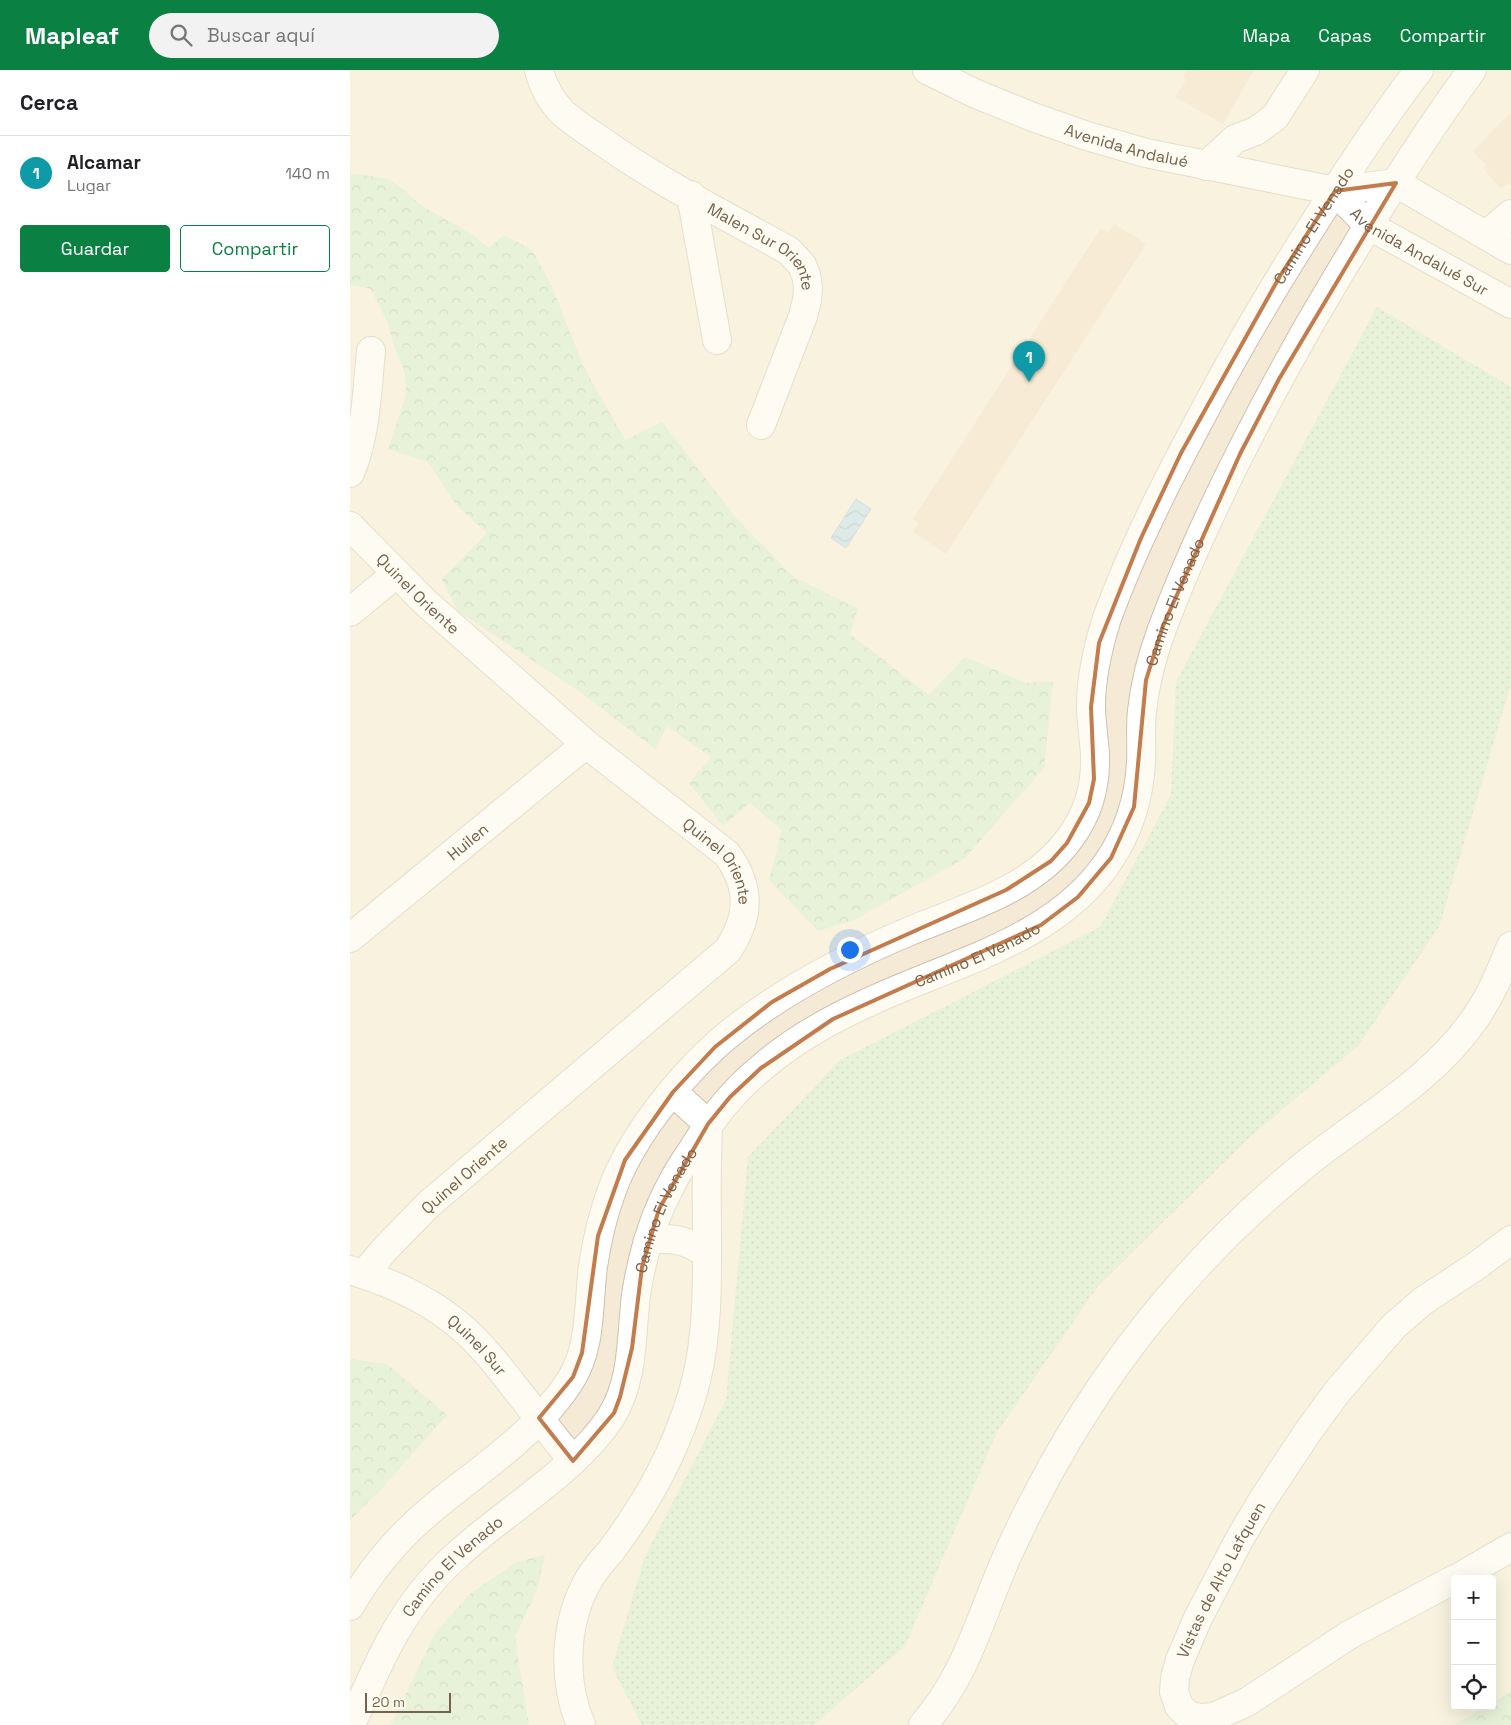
<!DOCTYPE html>
<html lang="es">
<meta charset="utf-8">
<style>
:root{--surface:#fff;--page:#f2f2f2;--text:#202124;--muted:#757577;--line:#e0e0e0;--accent:#0b8043}
body{margin:0;font-family:"Space Grotesk",sans-serif;background:var(--page);color:var(--text)}
.controls{position:absolute;right:15px;bottom:15px;display:grid;overflow:hidden;border-radius:5px;box-shadow:0 5px 20px #0002}
.controls button{width:45px;height:45px;display:grid;place-items:center;padding:0;border:0;border-bottom:1px solid var(--line);background:var(--surface);color:var(--text);font:25px sans-serif}
.scale{position:absolute;left:15px;bottom:12px;width:86px;box-sizing:border-box;padding-left:5px;border:2px solid #76614b;border-top:0;font-size:14px;line-height:18px;white-space:nowrap;color:#76614b;-webkit-text-stroke:4px #fffbed;paint-order:stroke}
.you{position:absolute;left:499px;top:879px;width:18px;height:18px;margin:-12px;border:4px solid #fff;border-radius:50%;background:#1a73e8;box-shadow:0 0 0 8px #1a73e833}
.badge{display:grid;place-items:center;width:32px;height:32px;border-radius:50%;background:var(--accent);color:#fff;font-size:16px;font-weight:700}
.pin{position:absolute;translate:-50% -41px;filter:drop-shadow(0 1px 2px #0008)}
.pin::after{content:'';position:absolute;top:26px;width:18px;height:15px;background:inherit;clip-path:polygon(0 0,100% 0,50% 100%)}
.list{margin:0;padding:0;list-style:none}
h2{display:flex;justify-content:space-between;align-items:center;height:65px;margin:0;padding:0 20px;font-size:21px}
h2 small{font-size:16px;font-weight:400;color:var(--muted)}
.list li{display:grid;grid-template-columns:32px 1fr auto;gap:15px;align-items:center;box-sizing:border-box;height:75px;padding:0 20px;border-top:1px solid var(--line)}
.list b{display:block;font-size:19px;white-space:nowrap}
.list p{margin:0;font-size:16px;white-space:nowrap;color:var(--muted)}
.list em{font-size:16px;font-style:normal;color:var(--muted)}
.actions{display:flex;gap:10px;padding:15px 20px}
.actions a{flex:1;padding:11px 0;border:1px solid var(--accent);border-radius:5px;text-align:center;font-size:18px;color:var(--accent)}
.actions .main{background:var(--accent);color:#fff}
.icon{flex:none;width:28px;height:28px;fill:none;stroke:currentColor;stroke-width:2;stroke-linecap:round;stroke-linejoin:round}
.map{position:relative;flex:none;width:1161px;height:1655px;overflow:hidden}
header{display:flex;align-items:center;gap:30px;box-sizing:border-box;height:70px;padding:0 25px;background:var(--accent);color:#fff}
header strong{font-size:24px}
nav{display:flex;gap:28px;margin-inline-start:auto;font-size:18px}
.search{width:350px;height:45px;background:var(--page);display:flex;align-items:center;gap:12px;box-sizing:border-box;padding:0 18px;border-radius:28px;color:var(--muted);font-size:19px}
main{display:flex}
aside{flex:1;background:var(--surface)}
.map>svg:first-child{display:block}
.residential{fill:#f4ead5}
.grass{fill:url(#grass-dots)}
.forest{fill:url(#forest-crowns)}
.water{fill:url(#water-waves);stroke:#a1c7d7}
.building{fill:#f1dbbf}
.lines{fill:none;stroke-linecap:round;stroke-linejoin:round}
.minor-casing{stroke:#cec0ad;stroke-width:30}
.minor{stroke:#fff;stroke-width:28}
.marked{fill:none;stroke:#c37c4d;stroke-width:4;stroke-linejoin:round}
.labels{text-anchor:middle;stroke-width:4;stroke-linejoin:round;paint-order:stroke}
.street-label{font-size:16px;fill:#76614b;stroke:#fffbed}
</style>
<header>
<strong>Mapleaf</strong>
<div class="search"><svg class="icon" aria-label="search" viewBox="0 0 24 24"><circle cx="10" cy="10" r="6"/><path d="M15 15l6 6"/></svg>Buscar aquí</div>
<nav><a>Mapa</a><a>Capas</a><a>Compartir</a></nav>
</header>
<main>
<aside>
<h2>Cerca<small></small></h2>
<ul class="list">
<li><span class="badge" style="background:#0f9aa8">1</span><div><b>Alcamar</b><p>Lugar</p></div><em>140 m</em></li>
</ul>
<div class="actions"><a class="main">Guardar</a><a>Compartir</a></div>
</aside>
<div class="map">
<svg width="1161" height="1655" viewBox="0 0 1161 1655">
<defs>
<pattern id="grass-dots" width="8" height="8" patternUnits="userSpaceOnUse" patternTransform="scale(1.25)"><rect width="8" height="8" fill="#ceeac5"/><path d="M2 2h.1M6 6h.1" fill="none" stroke="#acc1a2" stroke-width="1.8" stroke-linecap="round"/></pattern>
<pattern id="forest-crowns" width="20" height="18" patternUnits="userSpaceOnUse" patternTransform="scale(1.25)"><rect width="20" height="18" fill="#ceeac5"/><path d="M2 6a3 3 0 1 1 6 0M12 15a3 3 0 1 1 6 0" fill="none" stroke="#acc1a2"/></pattern>
<pattern id="water-waves" width="16" height="10" patternUnits="userSpaceOnUse" patternTransform="scale(1.25)"><rect width="16" height="10" fill="#bbd9e6"/><path d="M0 5q4-4 8 0t8 0" fill="none" stroke="#9db3bc"/></pattern>
</defs>
<rect width="100%" height="100%" fill="#fcf7e7"/>
<!-- residential -->
<path class="residential" d="M 0,0 L 1161,0 L 1161,1622 L 1142,1633 L 1142,1509 L 1105,1509 L 1105,1636 L 1136,1636 L 1104,1655 L 179,1655 L 165,1567 L 187,1520 L 194,1486 L 85,1563 L 41,1655 L 0,1655 Z"/>
<!-- grass -->
<path class="grass" d="M 1027,237 L 1161,317 L 1161,614 L 1089,857 L 1008,976 L 902,1065 L 748,1216 L 647,1362 L 555,1576 L 464,1655 L 292,1655 L 262,1597 L 295,1486 L 376,1330 L 398,1087 L 490,990 L 750,857 L 821,725 L 826,612 Z"/>
<!-- forest -->
<path class="forest" d="M 0,103 L 40,109 L 75,138 L 119,162 L 139,178 L 154,165 L 182,180 L 202,217 L 234,298 L 275,370 L 312,352 L 387,449 L 444,507 L 508,539 L 500,564 L 579,625 L 615,587 L 676,613 L 703,611 L 694,698 L 615,788 L 504,850 L 468,861 L 419,810 L 432,760 L 400,733 L 373,756 L 339,713 L 361,687 L 317,656 L 305,679 L 227,620 L 107,540 L 92,509 L 137,463 L 107,436 L 78,392 L 38,379 L 56,325 L 55,303 L 43,273 L 38,253 L 21,219 L 0,215 Z
M 0,1289 L 37,1294 L 97,1345 L 34,1416 L 0,1450 Z
M 195,1485 L 187,1520 L 165,1567 L 179,1655 L 41,1655 L 85,1563 L 120,1524 L 166,1492 Z
M 1161,1622 L 1161,1655 L 1104,1655 L 1136,1636 L 1142,1636 L 1142,1633 Z"/>
<!-- water -->
<path class="water" d="M 506,429 L 521,439 L 496,478 L 481,468 Z"/>
<!-- building -->
<path class="building" d="M 837,0 L 904,0 L 873,54 L 825,27 L 836,10 L 833,8 Z
M 1161,42 L 1161,115 L 1159,113 L 1150,118 L 1133,98 L 1136,95 L 1123,81 Z
M 764,154 L 796,174 L 596,484 L 563,462 L 569,453 L 563,449 L 751,158 L 758,163 Z"/>
<g class="lines">
<!-- minor casing -->
<g class="minor-casing">
<g id="minor">
<path id="s1" d="M 189,0 C 193,16 201,31 213,43 C 225,54 240,63 253,72 C 312,114 377,146 439,181 L 452,195 L 456,205 L 458,217 L 457,230 L 453,246 L 411,355"/>
<path id="s2" d="M 577,0 L 624,23 L 680,46 L 737,66 L 796,83 L 985,121 L 1046,113 L 1161,180"/>
<path d="M 856,96 L 885,69 L 906,61 L 925,47 L 955,0"/>
<path id="s3" d="M 985,121 L 1018,155 L 1161,234"/>
<path d="M 341,125 L 367,270"/>
<path d="M 1136,165 L 1161,144"/>
<path d="M 0,403 C 16,366 17,321 21,281"/>
<path id="s4" d="M 0,456 L 76,533 L 236,674 L 377,784 C 401,818 400,846 378,880 L 79,1134 L 36,1178 L 14,1204"/>
<path d="M 0,542 L 46,504"/>
<path id="s5" d="M 0,868 L 236,674"/>
<path d="M 298,1170 C 323,1167 337,1170 357,1184"/>
<path id="s6" d="M 0,1200 C 40,1212 79,1229 111,1257 C 132,1275 149,1297 166,1319 C 185,1343 204,1367 223,1391"/>
<path id="s7" d="M 1105,1509 L 999,1565 L 897,1632 L 864,1647 L 852,1648 L 839,1646 L 829,1636 L 824,1622 L 825,1608 L 830,1590 L 848,1548 L 889,1470 L 912,1431 L 957,1363 L 987,1322 L 1044,1256 L 1073,1231 L 1129,1194 L 1161,1170"/>
<path d="M 1106,1509 L 1161,1477"/>
<path id="s8" d="M 0,1536 C 22,1498 49,1466 83,1438 C 129,1400 187,1363 220,1311 C 242,1277 238,1235 243,1196 C 247,1170 253,1144 262,1120 C 281,1068 325,1013 365,976 C 421,926 491,890 560,861 C 615,838 683,820 720,768 C 738,744 746,715 745,685 C 744,668 741,652 741,635 C 741,606 748,577 757,548 C 784,474 821,403 858,334 C 892,270 929,208 968,147 C 1000,97 1033,47 1069,0"/>
<path id="s9" d="M 1,1655 C 29,1591 52,1535 105,1487 C 154,1441 224,1403 261,1347 C 284,1310 281,1266 286,1225 C 292,1187 303,1148 321,1115 C 327,1102 335,1091 343,1079 C 361,1049 382,1022 410,999 C 441,972 479,950 517,933 C 599,894 705,871 758,792 C 778,763 789,728 791,693 C 792,676 790,658 792,641 C 795,613 802,586 812,559 C 851,455 903,354 958,257 C 1009,169 1062,82 1122,0"/>
<path d="M 231,1655 C 212,1610 214,1552 239,1509 C 245,1499 252,1491 260,1482 C 273,1465 285,1447 296,1429 C 318,1392 335,1353 346,1311 C 359,1258 357,1203 357,1149 C 356,1117 357,1086 358,1054 L 323,1022"/>
<path d="M 573,1655 C 619,1602 631,1543 659,1482 C 697,1399 742,1323 799,1252 C 845,1194 899,1140 957,1093 C 1015,1047 1083,1010 1126,947 C 1141,925 1151,901 1161,876"/>
</g>
</g>
<!-- minor -->
<use href="#minor" class="minor"/>
</g>
<!-- marked area -->
<path d="M0 0H1161V1655H0ZM 1046,113 L 929,309 L 890,384 L 813,556 L 796,610 L 784,737 L 761,788 L 728,827 L 691,855 L 483,949 L 411,998 L 380,1027 L 358,1054 L 309,1139 L 292,1197 L 282,1278 L 270,1327 L 264,1343 L 223,1391 L 189,1348 L 223,1307 L 232,1283 L 248,1166 L 275,1090 L 323,1022 L 365,977 L 422,932 L 480,899 L 656,820 L 701,791 L 717,773 L 739,733 L 744,709 L 741,637 L 749,573 L 791,468 L 831,383 L 930,206 L 985,121 Z" fill="#fcf7e7" fill-opacity=".55" fill-rule="evenodd"/>
<path class="marked" d="M 1046,113 L 929,309 L 890,384 L 813,556 L 796,610 L 784,737 L 761,788 L 728,827 L 691,855 L 483,949 L 411,998 L 380,1027 L 358,1054 L 309,1139 L 292,1197 L 282,1278 L 270,1327 L 264,1343 L 223,1391 L 189,1348 L 223,1307 L 232,1283 L 248,1166 L 275,1090 L 323,1022 L 365,977 L 422,932 L 480,899 L 656,820 L 701,791 L 717,773 L 739,733 L 744,709 L 741,637 L 749,573 L 791,468 L 831,383 L 930,206 L 985,121 Z"/>
<g class="labels">
<!-- street labels -->
<g class="street-label">
<text dy="6" stroke="none"><textPath href="#s2" startOffset="214">Avenida Andalué</textPath></text>
<text dy="6" stroke="none"><textPath href="#s8" startOffset="1779">Camino El Venado</textPath></text>
<text dy="6" stroke="none"><textPath href="#s1" startOffset="292">Malen Sur Oriente</textPath></text>
<text dy="6" stroke="none"><textPath href="#s3" startOffset="105">Avenida Andalué Sur</textPath></text>
<text dy="6" stroke="none"><textPath href="#s4" startOffset="96">Quinel Oriente</textPath></text>
<text dy="6" stroke="none"><textPath href="#s9" startOffset="1480">Camino El Venado</textPath></text>
<text dy="6" stroke="none"><textPath href="#s5" startOffset="152">Huilen</textPath></text>
<text dy="6" stroke="none"><textPath href="#s4" startOffset="501">Quinel Oriente</textPath></text>
<text dy="6" stroke="none"><textPath href="#s9" startOffset="1045">Camino El Venado</textPath></text>
<text transform="translate(114 1105) rotate(-41)" y="6">Quinel Oriente</text>
<text dy="6" stroke="none"><textPath href="#s9" startOffset="626">Camino El Venado</textPath></text>
<text dy="6" stroke="none"><textPath href="#s6" startOffset="150">Quinel Sur</textPath></text>
<text dy="6" stroke="none"><textPath href="#s9" startOffset="191">Camino El Venado</textPath></text>
<text dy="6" stroke="none"><textPath href="#s7" startOffset="455">Vistas de Alto Lafquen</textPath></text>
</g>
</g>
</svg>
<div class="controls">
<button>+</button>
<button>−</button>
<button><svg class="icon" aria-label="locate" viewBox="0 0 24 24"><circle cx="12" cy="12" r="6"/><path d="M12 2v4M12 18v4M2 12h4M18 12h4"/></svg></button>
</div>
<div class="scale">20 m</div>
<div class="you"></div>
<div class="pin badge" style="left:679px;top:312px;background:#0f9aa8">1</div>
</div>
</main>
